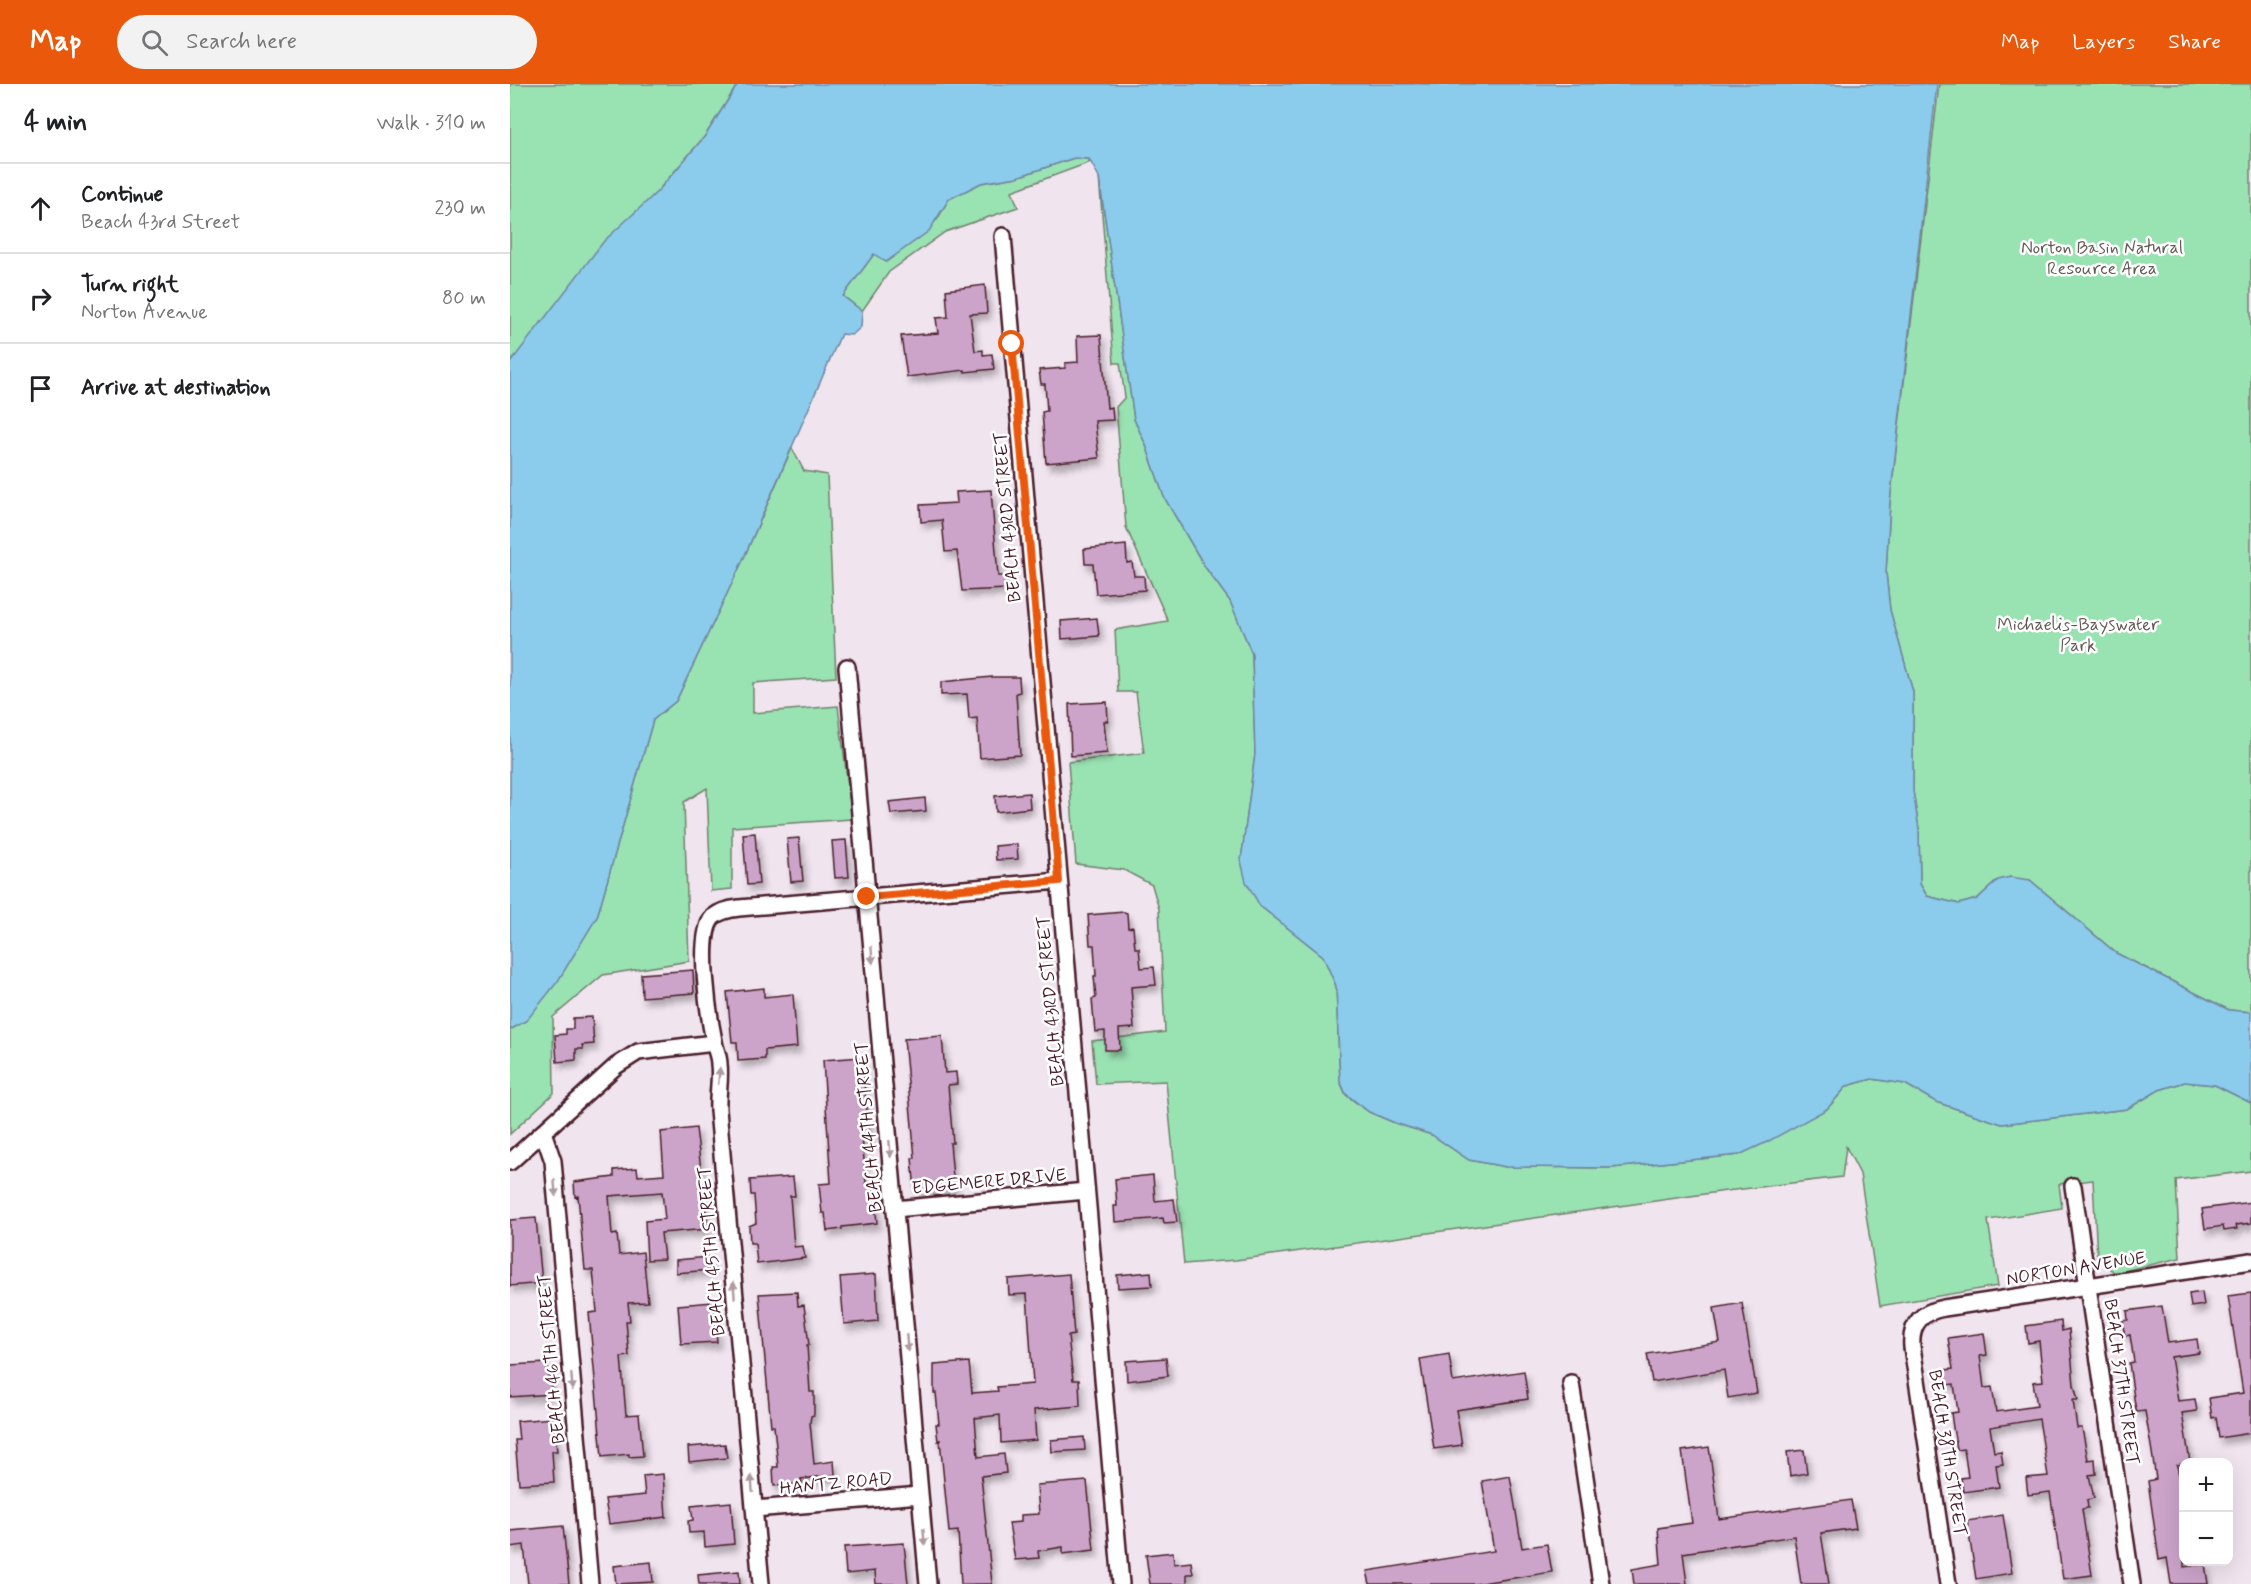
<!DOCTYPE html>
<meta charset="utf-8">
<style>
:root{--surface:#fff;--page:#f2f2f2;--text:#202124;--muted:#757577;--line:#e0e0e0;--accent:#ea580c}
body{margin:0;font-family:Mynerve,sans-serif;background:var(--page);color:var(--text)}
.controls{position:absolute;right:18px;bottom:18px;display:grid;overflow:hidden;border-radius:12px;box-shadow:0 6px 24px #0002}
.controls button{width:54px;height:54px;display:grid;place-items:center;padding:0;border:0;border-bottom:2px solid var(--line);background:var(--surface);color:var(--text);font:30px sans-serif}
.stop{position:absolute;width:18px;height:18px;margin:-14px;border:4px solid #ea580c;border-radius:50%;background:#fff}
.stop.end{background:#ea580c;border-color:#fff;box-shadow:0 2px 6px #0008}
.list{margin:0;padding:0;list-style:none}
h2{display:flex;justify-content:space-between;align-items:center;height:78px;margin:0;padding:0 24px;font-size:26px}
h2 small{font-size:20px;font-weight:400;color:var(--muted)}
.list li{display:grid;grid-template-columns:39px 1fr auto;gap:18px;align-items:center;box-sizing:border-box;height:90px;padding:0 24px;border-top:2px solid var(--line)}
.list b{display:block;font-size:22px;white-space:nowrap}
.list p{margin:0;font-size:20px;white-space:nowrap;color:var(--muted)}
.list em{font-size:20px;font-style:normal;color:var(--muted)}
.icon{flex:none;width:33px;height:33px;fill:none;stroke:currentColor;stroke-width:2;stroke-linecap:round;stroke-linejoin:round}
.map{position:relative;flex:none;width:1741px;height:1500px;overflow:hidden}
header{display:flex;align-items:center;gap:36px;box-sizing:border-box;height:84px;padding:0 30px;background:var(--accent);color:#fff}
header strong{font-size:28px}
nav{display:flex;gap:33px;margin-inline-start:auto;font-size:21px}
.search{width:420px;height:54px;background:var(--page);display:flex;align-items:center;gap:15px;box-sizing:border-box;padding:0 21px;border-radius:33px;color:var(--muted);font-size:22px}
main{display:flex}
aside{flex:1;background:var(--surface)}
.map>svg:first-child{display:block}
.green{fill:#99e2b2;stroke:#72806e;stroke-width:1.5}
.water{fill:#8bcbec;stroke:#71869f;stroke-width:1.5}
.building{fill:#cca4ca;stroke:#4a1f2b;stroke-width:1.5;filter:url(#shadow)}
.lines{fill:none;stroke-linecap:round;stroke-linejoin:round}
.minor-casing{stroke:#4a1f2b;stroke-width:20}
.minor{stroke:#fff;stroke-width:15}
.oneway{fill:#ae9aa0}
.route{stroke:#ea580c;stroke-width:8}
.labels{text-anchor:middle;stroke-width:5;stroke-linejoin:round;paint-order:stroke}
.park-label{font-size:18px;fill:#625a54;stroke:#fff}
.street-label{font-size:18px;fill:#4a1f2b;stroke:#fff}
</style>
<header>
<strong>Map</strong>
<div class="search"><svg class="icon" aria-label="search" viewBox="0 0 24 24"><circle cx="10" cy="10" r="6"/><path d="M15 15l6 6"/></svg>Search here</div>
<nav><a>Map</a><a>Layers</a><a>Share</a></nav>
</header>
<main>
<aside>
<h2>4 min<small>Walk · 310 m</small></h2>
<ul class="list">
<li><svg class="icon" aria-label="ahead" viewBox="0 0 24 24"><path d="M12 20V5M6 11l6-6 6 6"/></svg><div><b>Continue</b><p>Beach 43rd Street</p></div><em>230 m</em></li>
<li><svg class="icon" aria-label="right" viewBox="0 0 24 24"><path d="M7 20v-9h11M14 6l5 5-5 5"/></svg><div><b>Turn right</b><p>Norton Avenue</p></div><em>80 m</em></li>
<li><svg class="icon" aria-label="arrive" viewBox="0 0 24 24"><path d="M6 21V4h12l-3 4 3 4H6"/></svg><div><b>Arrive at destination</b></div></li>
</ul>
</aside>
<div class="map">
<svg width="1741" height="1500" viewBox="0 0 1741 1500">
<defs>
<filter id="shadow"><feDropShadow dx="3.5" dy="6" stdDeviation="3" flood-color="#0004"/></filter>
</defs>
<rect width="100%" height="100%" fill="#f0e4ef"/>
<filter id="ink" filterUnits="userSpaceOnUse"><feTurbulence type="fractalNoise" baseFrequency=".0167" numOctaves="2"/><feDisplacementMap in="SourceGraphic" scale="12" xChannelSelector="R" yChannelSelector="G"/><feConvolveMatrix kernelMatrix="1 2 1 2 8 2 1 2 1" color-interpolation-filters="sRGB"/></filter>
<g filter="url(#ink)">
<!-- green -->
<path class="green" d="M 0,0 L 228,0 L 195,52 L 0,279 Z
M 1429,0 L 1741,0 L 1741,928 L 1719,926 L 1606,869 L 1520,796 L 1488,796 L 1467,815 L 1449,820 L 1417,812 L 1410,800 L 1409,745 L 1403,707 L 1403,608 L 1380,526 L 1376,489 L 1380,418 Z
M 564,74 L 578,75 L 581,78 L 502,107 L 508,123 L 435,148 L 379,188 L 352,227 L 333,212 L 364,170 L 427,136 L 439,115 L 471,99 L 507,93 Z
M 589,93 L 624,335 L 636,361 L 654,413 L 695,483 L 720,517 L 742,570 L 745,670 L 731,777 L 750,822 L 813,872 L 826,902 L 830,997 L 836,1011 L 859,1028 L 885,1039 L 922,1051 L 959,1076 L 996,1083 L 1101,1084 L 1229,1071 L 1317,1025 L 1337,1002 L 1362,995 L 1395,1000 L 1426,1018 L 1492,1040 L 1617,1025 L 1649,1006 L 1675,998 L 1705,1001 L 1741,1019 L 1741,1087 L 1666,1096 L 1670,1174 L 1605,1189 L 1587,1174 L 1583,1096 L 1549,1100 L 1552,1124 L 1478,1136 L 1488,1202 L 1370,1222 L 1350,1090 L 1336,1063 L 1332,1093 L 1216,1107 L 726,1176 L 674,1180 L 656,997 L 586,1000 L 582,957 L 655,948 L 649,825 L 642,801 L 614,786 L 566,780 L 558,678 L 634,669 L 626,608 L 608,608 L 605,546 L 658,537 L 616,443 L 606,323 L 615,313 L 610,279 L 604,279 Z
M 282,364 L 294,387 L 317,391 L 326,593 L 243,599 L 243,629 L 328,622 L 342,735 L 222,743 L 222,805 L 201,807 L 197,704 L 174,718 L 179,877 L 93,891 L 43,933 L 44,1009 L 0,1050 L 0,946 L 17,936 L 87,833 L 143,636 L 166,617 L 232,478 Z"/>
<!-- water -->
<path class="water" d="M 228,0 L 1427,0 L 1380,418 L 1376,489 L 1380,526 L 1403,608 L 1403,707 L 1409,745 L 1410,800 L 1417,812 L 1449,820 L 1467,815 L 1488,796 L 1500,793 L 1520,796 L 1606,869 L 1719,926 L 1741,928 L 1741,1019 L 1705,1001 L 1675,998 L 1649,1006 L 1617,1025 L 1492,1040 L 1426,1018 L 1395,1000 L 1362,995 L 1337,1002 L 1317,1025 L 1257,1058 L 1229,1071 L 1101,1084 L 996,1083 L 959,1076 L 922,1051 L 885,1039 L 859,1028 L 836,1010 L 830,997 L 826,902 L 813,872 L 750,822 L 736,798 L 731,777 L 745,670 L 742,570 L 720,517 L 695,483 L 654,413 L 636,361 L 624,335 L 589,93 L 579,75 L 564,74 L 507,93 L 471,99 L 439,115 L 419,147 L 376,178 L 364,170 L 333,212 L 352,227 L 351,243 L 342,251 L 331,250 L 232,478 L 166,617 L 143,636 L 87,833 L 48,897 L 17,936 L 0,946 L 0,279 L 94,157 L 148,107 L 195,52 Z"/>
<!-- building -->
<path class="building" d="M 475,201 L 477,229 L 460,230 L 465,267 L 473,266 L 473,271 L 482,270 L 484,285 L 455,288 L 455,286 L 397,293 L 391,252 L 428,249 L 426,234 L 438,233 L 436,206 Z
M 591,251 L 597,324 L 602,323 L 603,336 L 585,337 L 589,374 L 536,379 L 532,328 L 537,327 L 535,300 L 531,300 L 529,286 L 555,284 L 555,279 L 568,278 L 567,252 Z
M 481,406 L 488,492 L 497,492 L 498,505 L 452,507 L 447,467 L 435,468 L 432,436 L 411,438 L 410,421 L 447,419 L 446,408 Z
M 616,461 L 617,479 L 622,478 L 624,492 L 634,492 L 635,506 L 586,510 L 583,480 L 575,480 L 574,465 Z
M 587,534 L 589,552 L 552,555 L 551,537 Z
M 482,593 L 509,593 L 510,608 L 506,609 L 510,671 L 470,674 L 467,634 L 459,635 L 457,610 L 431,611 L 431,598 Z
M 597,618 L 598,637 L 594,637 L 597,669 L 561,672 L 559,620 Z
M 519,709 L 520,724 L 486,728 L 485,712 Z
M 415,714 L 416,727 L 381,730 L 379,718 Z
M 245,749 L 249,800 L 237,801 L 233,750 Z
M 289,754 L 293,797 L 281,798 L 277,755 Z
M 336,756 L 339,793 L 325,794 L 322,757 Z
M 507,760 L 508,775 L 486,776 L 485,762 Z
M 614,828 L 617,829 L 618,844 L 623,843 L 625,864 L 629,864 L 631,884 L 644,883 L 646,901 L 621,903 L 624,944 L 609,945 L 610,966 L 595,966 L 595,947 L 585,948 L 582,915 L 586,914 L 584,892 L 586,892 L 584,861 L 580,861 L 578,831 Z
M 183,886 L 184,909 L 132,913 L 131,890 Z
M 254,904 L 254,913 L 283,910 L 287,963 L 255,966 L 255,975 L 228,977 L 227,958 L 222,958 L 217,908 Z
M 82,933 L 84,960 L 72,961 L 73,965 L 66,965 L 66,976 L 47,978 L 45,951 L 56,950 L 56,945 L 63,945 L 63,934 Z
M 432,952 L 435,989 L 446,988 L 447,1000 L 438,1001 L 443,1059 L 440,1059 L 444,1104 L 405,1107 L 402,1074 L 405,1074 L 394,955 Z
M 351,973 L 360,1052 L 352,1053 L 356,1099 L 363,1099 L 367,1139 L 332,1143 L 332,1145 L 317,1147 L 315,1129 L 312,1129 L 309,1100 L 321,1099 L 313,976 Z
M 186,1044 L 198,1145 L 151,1149 L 154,1175 L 137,1176 L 135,1137 L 155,1135 L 152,1108 L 99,1112 L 102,1151 L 107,1150 L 109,1171 L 133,1168 L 138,1218 L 118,1219 L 120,1237 L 116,1237 L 119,1272 L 111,1273 L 116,1331 L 129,1330 L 133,1372 L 119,1373 L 119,1370 L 92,1373 L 79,1229 L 87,1228 L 83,1186 L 75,1186 L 68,1112 L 65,1113 L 64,1098 L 104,1093 L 104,1086 L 127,1084 L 128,1092 L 154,1090 L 151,1048 Z
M 643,1091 L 645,1117 L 664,1115 L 667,1138 L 654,1139 L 653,1134 L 605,1138 L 604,1122 L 607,1122 L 605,1095 Z
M 283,1093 L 285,1112 L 280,1112 L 284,1163 L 293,1162 L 295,1174 L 247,1180 L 245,1159 L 240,1159 L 239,1142 L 246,1139 L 244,1111 L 241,1111 L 240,1096 Z
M 1741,1118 L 1741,1139 L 1726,1141 L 1727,1145 L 1714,1147 L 1713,1142 L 1695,1145 L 1692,1125 Z
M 26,1134 L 32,1199 L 0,1202 L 0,1136 Z
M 199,1173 L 200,1186 L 166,1189 L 166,1176 Z
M 641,1188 L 642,1202 L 608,1204 L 607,1191 Z
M 366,1190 L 368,1237 L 334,1240 L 330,1193 Z
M 559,1190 L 564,1251 L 558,1252 L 563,1296 L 569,1296 L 570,1322 L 524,1326 L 526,1356 L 491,1359 L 490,1331 L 465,1334 L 468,1373 L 494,1370 L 496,1389 L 471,1392 L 482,1500 L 451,1500 L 448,1447 L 439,1448 L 430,1356 L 428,1357 L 426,1340 L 429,1340 L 426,1309 L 424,1309 L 424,1281 L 459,1278 L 462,1309 L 488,1307 L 487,1303 L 523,1300 L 517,1210 L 499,1211 L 498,1195 Z
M 287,1208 L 288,1222 L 294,1221 L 299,1261 L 297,1261 L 300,1308 L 304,1308 L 304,1331 L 301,1332 L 300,1339 L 304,1380 L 324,1377 L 325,1391 L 291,1395 L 292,1399 L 287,1400 L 264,1402 L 263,1383 L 268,1383 L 264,1342 L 261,1342 L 249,1210 Z
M 1692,1208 L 1694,1221 L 1681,1223 L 1679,1210 Z
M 1741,1209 L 1741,1349 L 1709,1354 L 1706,1333 L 1702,1334 L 1699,1314 L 1733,1309 L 1718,1212 Z
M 203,1218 L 207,1258 L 171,1260 L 168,1221 Z
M 1232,1219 L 1247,1309 L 1218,1314 L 1214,1286 L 1142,1298 L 1137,1270 L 1210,1258 L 1204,1224 Z
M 1652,1222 L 1658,1259 L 1687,1255 L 1689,1269 L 1661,1273 L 1668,1317 L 1685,1315 L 1687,1327 L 1672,1329 L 1680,1378 L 1667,1381 L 1674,1415 L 1674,1483 L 1695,1480 L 1698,1500 L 1661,1500 L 1657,1474 L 1649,1476 L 1638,1397 L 1646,1395 L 1641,1362 L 1635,1327 L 1627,1328 L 1625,1321 L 1619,1279 L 1624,1278 L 1620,1251 L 1615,1252 L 1612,1237 L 1618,1236 L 1617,1227 Z
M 1551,1237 L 1552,1247 L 1559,1245 L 1564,1301 L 1568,1316 L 1563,1316 L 1567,1344 L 1572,1344 L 1578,1376 L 1585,1375 L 1586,1390 L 1579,1391 L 1584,1414 L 1577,1416 L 1578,1424 L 1572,1425 L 1582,1491 L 1553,1495 L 1540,1408 L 1518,1411 L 1516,1394 L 1538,1392 L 1529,1335 L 1480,1343 L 1484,1368 L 1491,1367 L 1493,1380 L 1486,1381 L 1489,1403 L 1453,1408 L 1451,1394 L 1458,1393 L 1454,1365 L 1447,1366 L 1443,1344 L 1441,1329 L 1448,1328 L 1444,1300 L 1436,1301 L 1434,1286 L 1443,1285 L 1438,1254 L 1474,1249 L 1477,1271 L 1470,1272 L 1474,1304 L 1482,1303 L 1486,1328 L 1527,1322 L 1523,1298 L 1533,1297 L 1529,1257 L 1518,1259 L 1516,1242 Z
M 939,1270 L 943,1298 L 1014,1287 L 1018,1315 L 946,1326 L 952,1361 L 924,1365 L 910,1275 Z
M 656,1274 L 658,1292 L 617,1297 L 616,1277 Z
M 37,1279 L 42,1310 L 0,1313 L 0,1281 Z
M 43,1334 L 47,1367 L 42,1367 L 44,1398 L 9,1400 L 5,1356 L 9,1356 L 7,1337 Z
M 574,1353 L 575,1366 L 542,1368 L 541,1356 Z
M 215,1360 L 217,1374 L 179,1378 L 178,1363 Z
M 1199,1363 L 1209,1435 L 1341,1416 L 1346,1444 L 1311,1449 L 1319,1500 L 1291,1500 L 1284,1452 L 1173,1469 L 1177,1500 L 1124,1500 L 1122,1485 L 1151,1480 L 1148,1444 L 1182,1439 L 1172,1367 Z
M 1294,1366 L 1297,1389 L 1280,1392 L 1277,1368 Z
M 153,1390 L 156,1433 L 99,1440 L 95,1415 L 135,1411 L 133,1392 Z
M 1000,1392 L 1012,1464 L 1037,1460 L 1042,1488 L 965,1500 L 860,1500 L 857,1487 L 984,1467 L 972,1397 Z
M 577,1397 L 584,1466 L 553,1470 L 553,1463 L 528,1467 L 529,1474 L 505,1476 L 499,1439 L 511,1438 L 511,1431 L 529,1430 L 527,1401 Z
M 221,1418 L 224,1460 L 195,1463 L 194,1448 L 179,1449 L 178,1437 L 183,1436 L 181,1422 Z
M 1493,1431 L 1502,1489 L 1466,1495 L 1457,1437 Z
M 53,1442 L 59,1500 L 18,1500 L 14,1461 L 0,1463 L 0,1447 Z
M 394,1459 L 398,1500 L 366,1500 L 365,1487 L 336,1490 L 334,1463 Z
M 663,1468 L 664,1480 L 681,1478 L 683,1490 L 677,1490 L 677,1500 L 640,1500 L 636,1471 Z
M 141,1478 L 143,1498 L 106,1500 L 104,1482 Z
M 229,1487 L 230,1500 L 189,1500 L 188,1491 Z"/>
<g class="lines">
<!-- minor casing -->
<g class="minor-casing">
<path id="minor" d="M 493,152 L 611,1500
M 337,583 L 418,1500
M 33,1048 L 43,1077 L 80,1500
M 0,1078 L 106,982 L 128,968 L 204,959
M 1563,1102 L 1622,1500
M 385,1125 L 576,1107
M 1061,1299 L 1091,1500
M 244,1425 L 410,1411
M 251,1500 L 208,1026 C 207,1011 211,995 209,980 C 209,972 205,965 204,957 C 199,933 186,851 203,833 C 210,827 220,825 229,824 L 549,797
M 1438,1500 L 1402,1263 C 1400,1239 1412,1228 1434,1224 L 1741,1177"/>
</g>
<!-- minor -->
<use href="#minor" class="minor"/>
</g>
<!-- one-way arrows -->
<defs><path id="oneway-solid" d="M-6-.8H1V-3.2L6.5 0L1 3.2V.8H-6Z" transform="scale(1.5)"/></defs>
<g class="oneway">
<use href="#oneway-solid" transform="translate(362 871) rotate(85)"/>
<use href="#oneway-solid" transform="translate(209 992) rotate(-84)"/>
<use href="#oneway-solid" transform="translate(380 1065) rotate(85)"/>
<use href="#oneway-solid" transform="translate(45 1104) rotate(85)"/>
<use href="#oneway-solid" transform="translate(224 1206) rotate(-95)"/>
<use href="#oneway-solid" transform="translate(397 1259) rotate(85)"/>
<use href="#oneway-solid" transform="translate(62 1298) rotate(85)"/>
<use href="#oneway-solid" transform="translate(242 1400) rotate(-95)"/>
<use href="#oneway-solid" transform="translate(414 1453) rotate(85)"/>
</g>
</g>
<g class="lines" filter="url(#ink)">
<!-- route -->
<path class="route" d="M 357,813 L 549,797 L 502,260"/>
</g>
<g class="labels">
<!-- park labels -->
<g class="park-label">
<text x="1592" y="169">Norton Basin Natural<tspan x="1592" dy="21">Resource Area</tspan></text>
<text x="1568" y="546">Michaelis-Bayswater<tspan x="1568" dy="21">Park</tspan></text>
</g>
<!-- street labels -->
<g class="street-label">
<text transform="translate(497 433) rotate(-95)" y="6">BEACH 43RD STREET</text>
<text transform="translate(540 917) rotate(-95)" y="6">BEACH 43RD STREET</text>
<text transform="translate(358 1043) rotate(-95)" y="6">BEACH 44TH STREET</text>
<text transform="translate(479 1097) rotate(-5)" y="6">EDGEMERE DRIVE</text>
<text transform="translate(201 1167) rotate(-95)" y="6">BEACH 45TH STREET</text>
<text transform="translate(1566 1184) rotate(-9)" y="6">NORTON AVENUE</text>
<text transform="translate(41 1275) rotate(-95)" y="6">BEACH 46TH STREET</text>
<text transform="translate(1612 1298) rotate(82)" y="6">BEACH 37TH STREET</text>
<text transform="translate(1438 1369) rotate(81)" y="6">BEACH 38TH STREET</text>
<text transform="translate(326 1399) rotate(-5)" y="6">HANTZ ROAD</text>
</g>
</g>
</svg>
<div class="controls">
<button>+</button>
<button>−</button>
</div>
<div class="stop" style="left:502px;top:260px"></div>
<div class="stop end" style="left:357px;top:813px"></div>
</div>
</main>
